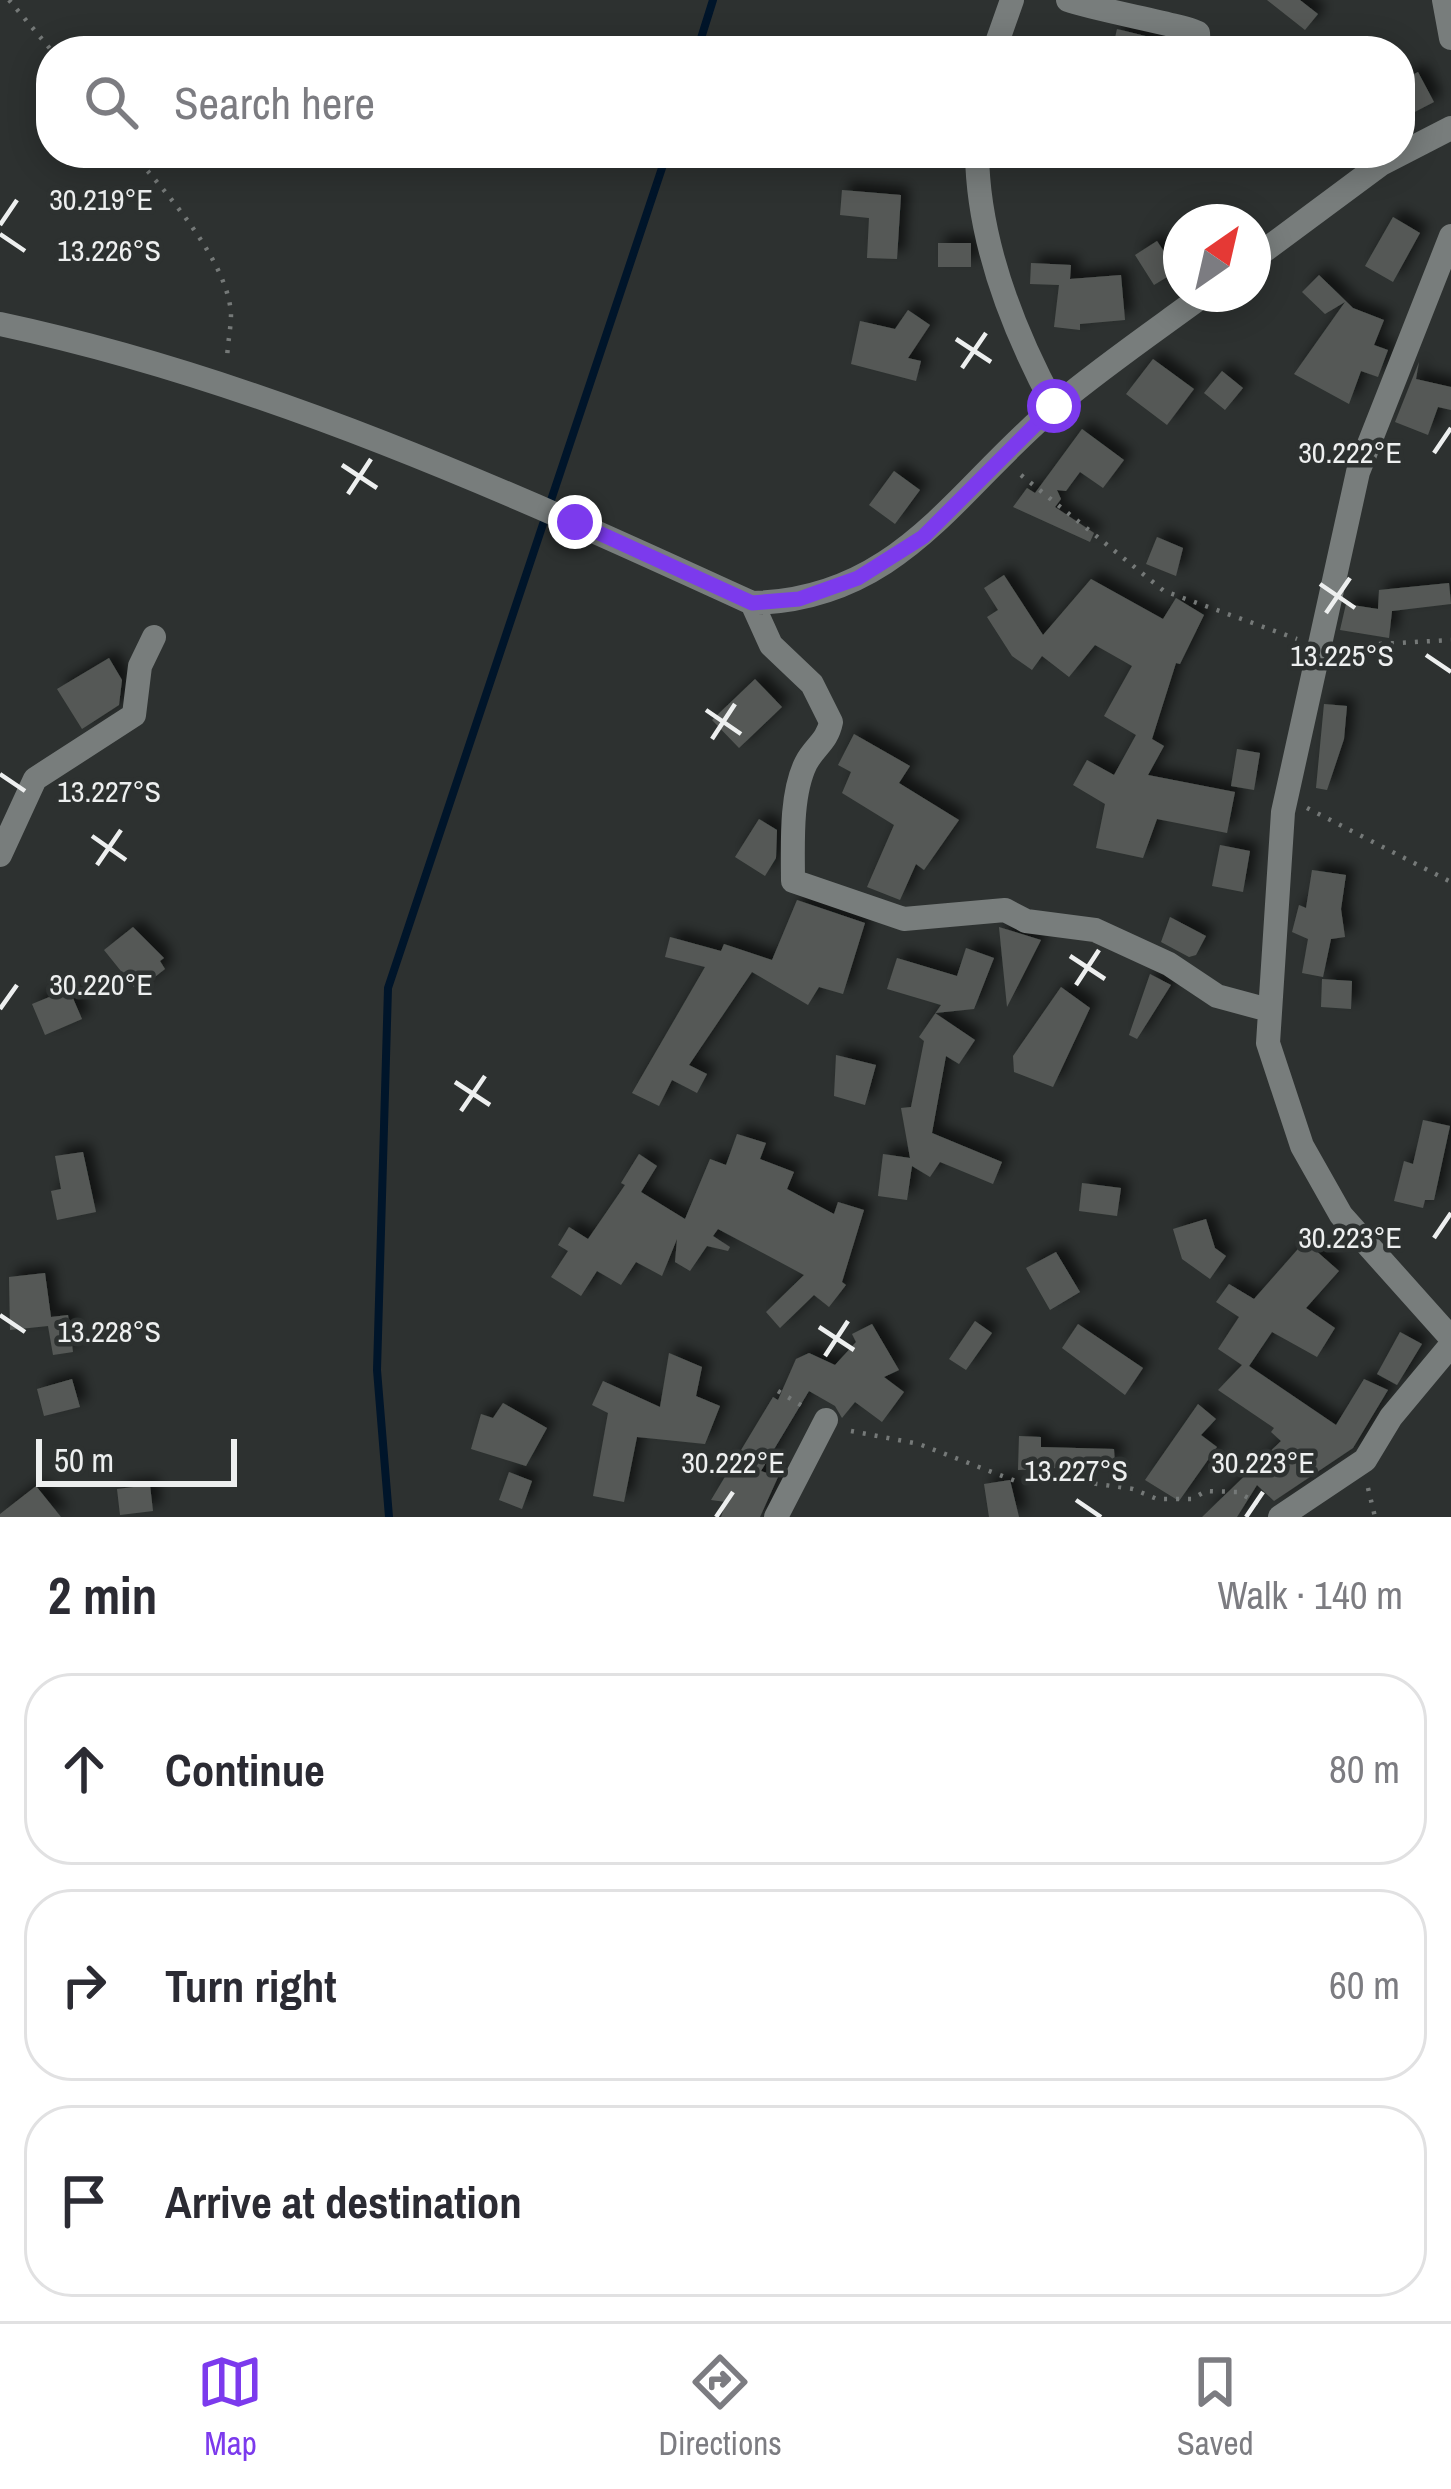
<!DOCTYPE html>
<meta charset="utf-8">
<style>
:root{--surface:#fff;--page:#f2f2f3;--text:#2b2b33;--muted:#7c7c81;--line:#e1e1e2;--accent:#7c3aed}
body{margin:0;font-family:"Archivo Narrow",sans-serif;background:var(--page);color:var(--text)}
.compass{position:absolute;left:1163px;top:204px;width:108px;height:108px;border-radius:50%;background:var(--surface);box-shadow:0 6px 30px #0003;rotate:34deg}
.scale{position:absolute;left:36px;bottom:30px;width:201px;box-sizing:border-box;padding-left:12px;border:6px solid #edefef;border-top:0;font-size:33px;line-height:42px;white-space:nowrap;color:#edefef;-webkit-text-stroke:9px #2d3130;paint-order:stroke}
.stop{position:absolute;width:36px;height:36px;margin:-27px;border:9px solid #7c3aed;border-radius:50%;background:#fff}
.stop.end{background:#7c3aed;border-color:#fff;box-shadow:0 3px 12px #0008}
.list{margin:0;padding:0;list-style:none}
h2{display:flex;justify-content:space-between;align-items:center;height:156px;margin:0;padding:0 48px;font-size:51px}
h2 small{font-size:39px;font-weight:400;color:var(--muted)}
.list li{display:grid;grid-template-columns:78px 1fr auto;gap:36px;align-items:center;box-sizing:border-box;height:192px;margin:0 24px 24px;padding:0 24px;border:3px solid var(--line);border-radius:48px}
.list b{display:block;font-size:45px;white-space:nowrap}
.list em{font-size:39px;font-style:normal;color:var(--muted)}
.icon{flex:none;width:66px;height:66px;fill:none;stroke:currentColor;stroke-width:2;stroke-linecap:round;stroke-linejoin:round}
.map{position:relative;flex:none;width:1451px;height:1517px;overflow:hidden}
.search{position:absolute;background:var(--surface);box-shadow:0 6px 30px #0003;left:36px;right:36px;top:36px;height:132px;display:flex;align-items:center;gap:30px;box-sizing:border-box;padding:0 42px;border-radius:48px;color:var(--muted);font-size:45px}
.sheet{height:804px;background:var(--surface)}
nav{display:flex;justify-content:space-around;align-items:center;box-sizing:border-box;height:168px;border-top:3px solid var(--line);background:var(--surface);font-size:33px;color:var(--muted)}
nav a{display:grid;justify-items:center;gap:6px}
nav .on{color:var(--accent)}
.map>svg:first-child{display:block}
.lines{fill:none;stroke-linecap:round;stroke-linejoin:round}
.stream{stroke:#00152a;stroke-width:8}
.building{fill:#555956;filter:url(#shadow)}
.path{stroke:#757978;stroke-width:4.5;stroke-dasharray:3 9;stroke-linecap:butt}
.street{stroke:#787d7c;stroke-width:24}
.route{stroke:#7c3aed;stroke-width:15}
.ticks{fill:none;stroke:#edefef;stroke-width:4.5}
.ticks-label{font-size:30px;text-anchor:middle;fill:#edefef;stroke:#2d3130;stroke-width:9;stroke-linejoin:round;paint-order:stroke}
</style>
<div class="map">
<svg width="1451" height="1517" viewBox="0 0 1451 1517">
<defs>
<filter id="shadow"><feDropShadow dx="8" dy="-8" stdDeviation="6" flood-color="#0009"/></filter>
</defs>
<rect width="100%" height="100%" fill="#2d3130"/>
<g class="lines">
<!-- stream -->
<path class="stream" d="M 697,51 L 713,0
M 389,1517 L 377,1370 L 388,988 L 667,153"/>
</g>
<!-- building -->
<path class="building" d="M 1267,0 L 1300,0 L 1318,14 L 1305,30 Z
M 1117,29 L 1182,45 L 1182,51 L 1112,51 Z
M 1418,72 L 1434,102 L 1407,116 L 1400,102 L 1400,81 Z
M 842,190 L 901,195 L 897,259 L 867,258 L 869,218 L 840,215 Z
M 1393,217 L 1420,233 L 1393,282 L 1365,266 Z
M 1157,241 L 1177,271 L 1154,285 L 1135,255 Z
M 938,243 L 971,243 L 971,267 L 938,267 Z
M 1031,263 L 1071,265 L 1070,279 L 1121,275 L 1125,320 L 1080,324 L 1080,330 L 1054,327 L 1059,285 L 1030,284 Z
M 1319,275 L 1353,308 L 1384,320 L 1374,345 L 1388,350 L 1378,377 L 1361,371 L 1349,404 L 1294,374 L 1345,302 L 1325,314 L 1302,292 Z
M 908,310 L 930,325 L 908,358 L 921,361 L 916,381 L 851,364 L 860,321 L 895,329 Z
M 1153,359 L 1194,389 L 1167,425 L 1126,394 Z
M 1419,362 L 1416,379 L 1451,387 L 1451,410 L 1438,407 L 1428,435 L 1395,422 Z
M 1222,371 L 1243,388 L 1225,410 L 1204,393 Z
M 1082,429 L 1124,460 L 1103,488 L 1080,472 L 1066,491 L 1057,490 L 1061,499 L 1055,507 L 1094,533 L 1090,542 L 1013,507 L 1027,488 L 1035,493 Z
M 894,471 L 920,490 L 895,524 L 869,505 Z
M 1157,537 L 1183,548 L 1176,576 L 1146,564 Z
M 1004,575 L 1043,635 L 1091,579 L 1163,619 L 1176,598 L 1204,615 L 1180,664 L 1176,663 L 1152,739 L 1164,746 L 1148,775 L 1235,792 L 1227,833 L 1157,819 L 1143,858 L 1096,848 L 1105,804 L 1073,785 L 1087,760 L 1114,775 L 1136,735 L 1104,716 L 1132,666 L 1095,645 L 1069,677 L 1042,656 L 1032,670 L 1012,656 L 987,617 L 998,610 L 984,588 Z
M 1449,583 L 1451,604 L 1392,611 L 1389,638 L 1340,630 L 1346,604 L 1378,609 L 1379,590 Z
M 109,658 L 122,680 L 119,705 L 82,729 L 57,689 Z
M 755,679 L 782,707 L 739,748 L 712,720 Z
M 1324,704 L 1347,706 L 1344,739 L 1327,790 L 1316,788 Z
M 854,734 L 910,766 L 899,783 L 959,820 L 924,870 L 916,864 L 900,900 L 867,887 L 894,825 L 842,793 L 851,772 L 838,765 Z
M 1237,749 L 1260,753 L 1254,790 L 1231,786 Z
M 759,819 L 777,830 L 776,858 L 765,876 L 735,857 Z
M 1220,845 L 1250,851 L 1243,892 L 1212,886 Z
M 1312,870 L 1346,875 L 1341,909 L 1345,937 L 1331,939 L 1323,977 L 1302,973 L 1308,939 L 1292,932 L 1299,905 L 1306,908 Z
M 797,900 L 865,923 L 843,994 L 819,987 L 808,1005 L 752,972 L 689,1065 L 707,1074 L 697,1093 L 672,1080 L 659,1106 L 632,1093 L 705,967 L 665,957 L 670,937 L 721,951 L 724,944 L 772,960 Z
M 1170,917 L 1206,936 L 1196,955 L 1189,957 L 1161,942 Z
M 133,927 L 164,958 L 160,961 L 165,969 L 137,991 L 104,950 Z
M 999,927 L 1041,940 L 1007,1007 Z
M 966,948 L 994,958 L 974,1009 L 935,1013 L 975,1040 L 959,1064 L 946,1056 L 932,1133 L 1002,1162 L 993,1184 L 940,1162 L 930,1177 L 912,1166 L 907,1200 L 878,1196 L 883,1154 L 910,1158 L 901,1108 L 911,1107 L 924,1041 L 919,1037 L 941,1005 L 887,989 L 897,958 L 957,976 Z
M 1150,974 L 1171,985 L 1137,1039 L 1129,1035 Z
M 1322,979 L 1352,981 L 1351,1009 L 1321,1007 Z
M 1061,987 L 1090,1008 L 1053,1087 L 1014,1072 L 1013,1056 Z
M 69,989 L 82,1019 L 45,1035 L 32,1004 Z
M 836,1055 L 876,1065 L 865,1105 L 834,1096 Z
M 1423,1120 L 1450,1126 L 1434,1200 L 1425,1200 L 1423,1208 L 1394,1201 L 1404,1161 L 1413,1164 Z
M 737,1134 L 766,1143 L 760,1159 L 794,1172 L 787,1189 L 834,1214 L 838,1202 L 864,1210 L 842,1282 L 846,1285 L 829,1307 L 814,1295 L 780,1328 L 766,1312 L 804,1275 L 718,1229 L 713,1236 L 730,1247 L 728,1251 L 707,1246 L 690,1271 L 675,1262 L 677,1239 L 662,1276 L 636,1262 L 621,1285 L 597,1271 L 581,1296 L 551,1277 L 568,1251 L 558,1245 L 569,1227 L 588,1239 L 625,1185 L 621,1183 L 639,1154 L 657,1166 L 641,1192 L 685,1219 L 710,1159 L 726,1165 Z
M 83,1152 L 96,1212 L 57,1220 L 51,1191 L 61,1189 L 55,1156 Z
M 1082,1183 L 1121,1188 L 1117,1216 L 1079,1211 Z
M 1206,1219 L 1215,1248 L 1226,1256 L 1210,1279 L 1182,1259 L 1173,1229 Z
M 1305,1241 L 1339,1271 L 1306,1308 L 1335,1328 L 1317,1357 L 1272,1332 L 1249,1366 L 1336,1425 L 1364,1379 L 1388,1390 L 1353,1448 L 1274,1501 L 1257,1485 L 1237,1517 L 1202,1517 L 1281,1441 L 1271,1432 L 1274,1428 L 1218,1390 L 1242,1365 L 1218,1349 L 1239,1317 L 1216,1302 L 1229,1284 L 1254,1299 Z
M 1056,1252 L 1080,1292 L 1050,1310 L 1026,1268 Z
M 45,1273 L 51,1317 L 68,1315 L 73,1352 L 53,1355 L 48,1326 L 10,1330 L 9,1277 Z
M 975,1321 L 992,1333 L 966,1370 L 949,1359 Z
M 872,1324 L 899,1370 L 884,1377 L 904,1392 L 882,1422 L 855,1402 L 842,1418 L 835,1406 L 809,1391 L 761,1471 L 778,1477 L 760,1517 L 721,1517 L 726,1502 L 711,1500 L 773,1397 L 778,1400 L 796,1359 L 809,1353 L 835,1365 L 856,1342 L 852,1334 Z
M 1078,1324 L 1143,1368 L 1125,1395 L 1062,1348 Z
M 1400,1332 L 1422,1344 L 1397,1385 L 1377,1374 Z
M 669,1353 L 702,1367 L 696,1396 L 720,1406 L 705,1444 L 637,1437 L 624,1502 L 593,1496 L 608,1413 L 592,1405 L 603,1381 L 660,1407 Z
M 72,1379 L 80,1407 L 44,1416 L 37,1389 Z
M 503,1403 L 547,1428 L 526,1466 L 471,1449 L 481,1414 L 493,1418 Z
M 1198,1404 L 1216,1419 L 1201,1435 L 1217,1447 L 1179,1501 L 1145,1480 Z
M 1019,1436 L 1041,1437 L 1041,1447 L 1114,1449 L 1115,1465 L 1018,1470 Z
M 509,1472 L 532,1481 L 522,1509 L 499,1500 Z
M 1010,1480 L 1019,1517 L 989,1517 L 984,1484 Z
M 150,1485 L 153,1511 L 120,1515 L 117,1489 Z
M 36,1486 L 61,1517 L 0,1517 L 0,1514 Z"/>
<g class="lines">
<!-- path -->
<path class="path" d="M 9,0 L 52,51
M 132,153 C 165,191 228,261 231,314 C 231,329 227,346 227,362
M 1021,475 L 1164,591 L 1297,639
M 1343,646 L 1451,640
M 1307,808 L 1451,882
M 778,1391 L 804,1407
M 851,1431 L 919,1444 L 1018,1482 L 1070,1480 L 1133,1489 L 1157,1499 L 1192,1499 L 1206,1491 L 1237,1492 L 1260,1504
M 1368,1488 L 1375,1517"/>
<!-- street -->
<path class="street" d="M 1068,0 C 1092,9 1191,27 1198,33 L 1199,51
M 1444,0 L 1451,38
M 994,51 L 1012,0
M 977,153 C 978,241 1013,330 1054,406
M 1451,236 L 1358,472 L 1283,812 L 1268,1043 L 1302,1146 L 1341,1215 L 1451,1338
M 1253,259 L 1381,164 L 1451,128
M 0,324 C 262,380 510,492 752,603 C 901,600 957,487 1058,404 C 1105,365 1156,330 1205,294
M 752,603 L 771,645 L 812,684 L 831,722 C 827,742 815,746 806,763 C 790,795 793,847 793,881 L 904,919 L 1005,910 L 1026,921 L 1095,930 L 1169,964 L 1217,996 L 1269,1010
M 0,855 L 35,779 L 134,715 L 140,666 L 154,637
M 776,1517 L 826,1420
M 1280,1517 L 1365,1460 L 1391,1417 L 1451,1345"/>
</g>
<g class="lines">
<!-- route -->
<path class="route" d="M 575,522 L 752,603 L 799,599 L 858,578 L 923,537 L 1054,406"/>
</g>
<!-- ticks -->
<path class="ticks" d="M 0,225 L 17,200M 0,234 L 25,251M 956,339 L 991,362M 962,368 L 986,333M 1434,453 L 1451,428M 342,465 L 377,488M 348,494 L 371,459M 1320,584 L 1355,608M 1326,613 L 1350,578M 1426,655 L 1451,672M 706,710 L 741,734M 712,739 L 735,704M 0,774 L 25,791M 92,836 L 126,860M 97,865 L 121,830M 1070,956 L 1105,979M 1076,985 L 1099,950M 0,1009 L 17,985M 455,1082 L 490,1105M 461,1111 L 485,1076M 1434,1238 L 1451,1213M 0,1315 L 25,1332M 819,1327 L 854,1350M 825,1356 L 848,1321M 1076,1500 L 1101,1517M 716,1517 L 733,1492M 1246,1517 L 1263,1492"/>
<g class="ticks-label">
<text x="101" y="210">30.219°E</text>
<text x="109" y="261">13.226°S</text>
<text x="1350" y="463">30.222°E</text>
<text x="1342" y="666">13.225°S</text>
<text x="109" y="802">13.227°S</text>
<text x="101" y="995">30.220°E</text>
<text x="1350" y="1248">30.223°E</text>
<text x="109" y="1342">13.228°S</text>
<text x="733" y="1473">30.222°E</text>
<text x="1263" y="1473">30.223°E</text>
<text x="1076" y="1481">13.227°S</text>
</g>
</svg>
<svg class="compass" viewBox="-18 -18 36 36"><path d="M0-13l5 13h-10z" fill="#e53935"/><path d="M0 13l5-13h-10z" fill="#7c7c81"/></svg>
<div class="scale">50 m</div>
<div class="stop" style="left:1054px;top:406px"></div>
<div class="stop end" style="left:575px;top:522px"></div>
<div class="search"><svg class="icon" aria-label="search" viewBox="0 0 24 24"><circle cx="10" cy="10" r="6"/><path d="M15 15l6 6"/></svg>Search here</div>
</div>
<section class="sheet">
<h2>2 min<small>Walk · 140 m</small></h2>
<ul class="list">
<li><svg class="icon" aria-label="ahead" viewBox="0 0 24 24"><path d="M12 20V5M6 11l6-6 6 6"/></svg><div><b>Continue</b></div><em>80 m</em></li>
<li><svg class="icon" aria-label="right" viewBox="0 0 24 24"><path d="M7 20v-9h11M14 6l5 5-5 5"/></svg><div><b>Turn right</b></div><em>60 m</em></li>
<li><svg class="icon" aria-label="arrive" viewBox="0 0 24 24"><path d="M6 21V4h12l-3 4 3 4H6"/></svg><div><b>Arrive at destination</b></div></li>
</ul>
</section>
<nav>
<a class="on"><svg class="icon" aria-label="map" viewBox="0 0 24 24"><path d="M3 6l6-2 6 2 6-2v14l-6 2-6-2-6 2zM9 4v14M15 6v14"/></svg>Map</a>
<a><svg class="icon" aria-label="directions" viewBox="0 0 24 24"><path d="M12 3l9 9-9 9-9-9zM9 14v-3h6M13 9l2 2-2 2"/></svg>Directions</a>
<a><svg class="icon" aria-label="saved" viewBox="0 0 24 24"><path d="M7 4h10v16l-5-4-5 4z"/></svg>Saved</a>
</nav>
